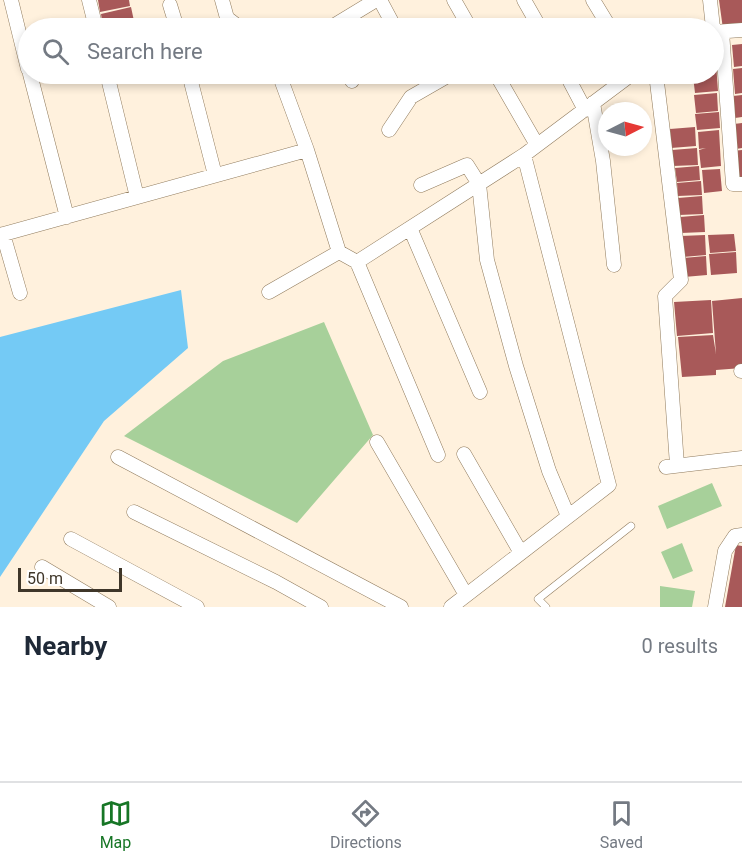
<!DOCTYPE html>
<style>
:root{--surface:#fff;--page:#f6f6f7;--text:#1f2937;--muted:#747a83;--line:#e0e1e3;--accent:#177626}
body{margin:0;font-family:Roboto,sans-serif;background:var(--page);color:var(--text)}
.compass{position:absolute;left:598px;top:102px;width:54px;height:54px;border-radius:50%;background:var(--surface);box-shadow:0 3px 9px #0003;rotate:84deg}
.scale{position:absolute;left:18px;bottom:15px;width:104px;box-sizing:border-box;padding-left:6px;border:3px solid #3f3629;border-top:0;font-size:16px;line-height:21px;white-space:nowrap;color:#3f3629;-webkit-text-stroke:4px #fff;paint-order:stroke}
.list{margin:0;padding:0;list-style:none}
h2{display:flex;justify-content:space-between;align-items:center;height:78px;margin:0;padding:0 24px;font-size:26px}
h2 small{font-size:20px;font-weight:400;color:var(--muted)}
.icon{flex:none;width:33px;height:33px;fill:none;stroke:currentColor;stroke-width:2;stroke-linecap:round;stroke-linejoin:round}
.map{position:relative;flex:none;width:742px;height:607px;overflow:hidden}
.search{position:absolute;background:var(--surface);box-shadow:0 3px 9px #0003;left:18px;right:18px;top:18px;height:66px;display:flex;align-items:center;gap:15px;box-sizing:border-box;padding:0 21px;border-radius:33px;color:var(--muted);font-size:22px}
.sheet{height:174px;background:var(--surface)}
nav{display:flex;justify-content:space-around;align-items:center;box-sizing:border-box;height:84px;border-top:2px solid var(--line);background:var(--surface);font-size:16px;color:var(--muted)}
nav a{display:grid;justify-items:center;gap:3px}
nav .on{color:var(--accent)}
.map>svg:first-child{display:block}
.green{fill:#a7d09a}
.water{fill:#74caf5}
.building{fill:#a85959}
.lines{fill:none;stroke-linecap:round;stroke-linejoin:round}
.service-casing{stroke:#907b5d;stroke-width:8}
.minor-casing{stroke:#907b5d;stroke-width:15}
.service{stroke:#fff;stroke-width:7}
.minor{stroke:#fff;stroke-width:14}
</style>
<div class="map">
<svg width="742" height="607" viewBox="0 0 742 607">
<rect width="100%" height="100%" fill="#fff1dd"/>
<!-- green -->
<path class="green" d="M 324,322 L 373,435 L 297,523 L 124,436 L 223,361 Z
M 712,483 L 722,506 L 667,529 L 658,506 Z
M 682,543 L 693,571 L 673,579 L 661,552 Z
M 660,586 L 695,591 L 692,607 L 660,607 Z"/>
<!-- water -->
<path class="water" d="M 181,290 L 188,348 L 104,421 L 0,577 L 0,337 Z"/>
<!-- building -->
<path class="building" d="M 98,0 L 129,0 L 130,6 L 100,12 Z
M 719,0 L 742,0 L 742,27 L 723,29 Z
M 131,7 L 134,21 L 103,27 L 101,14 Z
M 133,22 L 135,28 L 106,28 L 106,27 Z
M 742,44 L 742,66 L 734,67 L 732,45 Z
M 714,49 L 715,49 L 718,91 L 695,93 L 693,76 L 688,76 L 688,74 L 714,74 Z
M 742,68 L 742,93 L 735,94 L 733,69 Z
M 717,93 L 718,111 L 696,113 L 694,95 Z
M 742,95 L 742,117 L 735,118 L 733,96 Z
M 719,112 L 720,128 L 697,130 L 695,114 Z
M 742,123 L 742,148 L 736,149 L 734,124 Z
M 695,127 L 696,146 L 671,148 L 670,129 Z
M 719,130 L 721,166 L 701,168 L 699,150 L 706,148 L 699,149 L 698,132 Z
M 697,148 L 698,165 L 673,166 L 672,150 Z
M 742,150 L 742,178 L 735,178 L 732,151 Z
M 699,166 L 700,180 L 677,182 L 675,168 Z
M 720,169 L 722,191 L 704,193 L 702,170 Z
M 701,181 L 702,195 L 678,196 L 677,183 Z
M 702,196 L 703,214 L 679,215 L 678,198 Z
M 704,215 L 705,232 L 681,233 L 680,217 Z
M 734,234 L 736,251 L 710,253 L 708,235 Z
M 705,235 L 706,255 L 683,257 L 681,236 Z
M 736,252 L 737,273 L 711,275 L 709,254 Z
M 706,256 L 707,275 L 684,277 L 683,258 Z
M 742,298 L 742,368 L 716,370 L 716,375 L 682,377 L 678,337 L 713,335 L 716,354 L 712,301 Z
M 711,300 L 713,333 L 677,336 L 674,302 Z
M 736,545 L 742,546 L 742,607 L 725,607 Z"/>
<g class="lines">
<!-- service casing -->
<g class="service-casing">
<path id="service" d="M 546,607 L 538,599 L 631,526"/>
</g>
<!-- minor casing -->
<g class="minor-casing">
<path id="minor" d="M 11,0 L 28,69
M 89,0 L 96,28
M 222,0 L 227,18 L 240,28
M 380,0 L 395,28
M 454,0 L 470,28
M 524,0 L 540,28
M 593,0 L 610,28
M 710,0 L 713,28
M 170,5 L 177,28
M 330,28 L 376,0
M 714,32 L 742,30
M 722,32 L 733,184 L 742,184
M 30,74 L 67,217
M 107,74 L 137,197
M 189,74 L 215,175
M 279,74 L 307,150 L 339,252 L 357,262 L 524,155 L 632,74
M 348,74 L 352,81
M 496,74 L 537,145
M 566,74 L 585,110
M 656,74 L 681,280 L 665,296 L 677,465
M 593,103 L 603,161 L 614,265
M 389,130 L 411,97 L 451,74
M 421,185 L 467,165 L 479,184 L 487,260 L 516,366 L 549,471 L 568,516
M 410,228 L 480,392
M 3,234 L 20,293
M 0,235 L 307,150
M 357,262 L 438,455
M 269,292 L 339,252
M 741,371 L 742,371
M 377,442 L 466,595
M 464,454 L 521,553
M 118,457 L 401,607
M 666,467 L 742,458
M 134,512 L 276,582 L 321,607
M 71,539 L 197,607
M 42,567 L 109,607
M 451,607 L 609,485 L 524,155
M 715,607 L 725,551 L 735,536 L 742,535"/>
</g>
<!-- service -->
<use href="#service" class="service"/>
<!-- minor -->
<use href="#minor" class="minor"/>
</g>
</svg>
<svg class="compass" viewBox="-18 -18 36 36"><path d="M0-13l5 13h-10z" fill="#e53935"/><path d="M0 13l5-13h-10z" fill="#747a83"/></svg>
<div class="scale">50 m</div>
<div class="search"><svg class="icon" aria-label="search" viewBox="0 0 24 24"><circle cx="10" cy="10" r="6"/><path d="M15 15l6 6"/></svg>Search here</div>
</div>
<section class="sheet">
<h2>Nearby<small>0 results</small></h2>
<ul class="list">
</ul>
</section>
<nav>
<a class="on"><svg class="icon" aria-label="map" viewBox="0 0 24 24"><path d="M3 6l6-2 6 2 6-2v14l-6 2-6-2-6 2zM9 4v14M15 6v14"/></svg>Map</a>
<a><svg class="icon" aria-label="directions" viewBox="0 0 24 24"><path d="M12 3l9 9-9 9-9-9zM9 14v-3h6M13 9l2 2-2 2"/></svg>Directions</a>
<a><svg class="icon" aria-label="saved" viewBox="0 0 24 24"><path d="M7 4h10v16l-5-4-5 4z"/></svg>Saved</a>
</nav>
